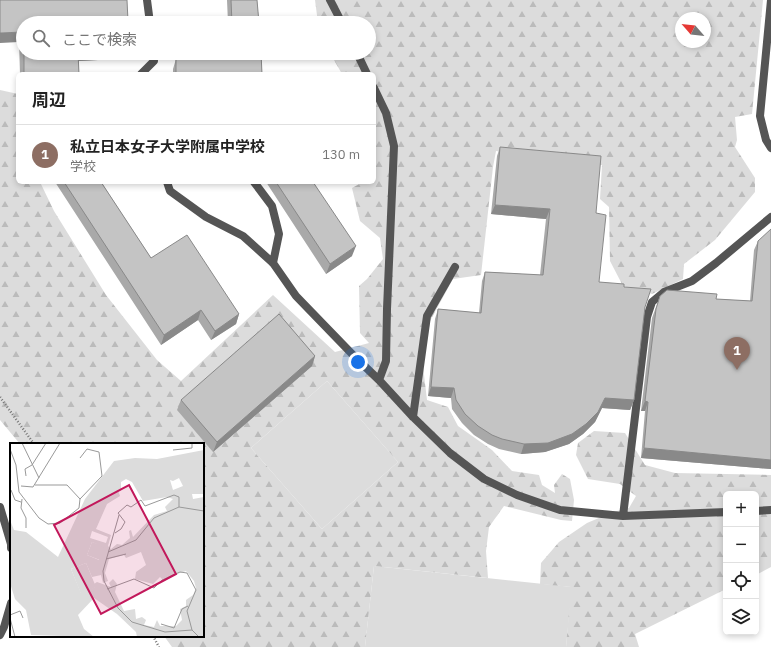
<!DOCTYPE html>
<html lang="ja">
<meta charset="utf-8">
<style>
:root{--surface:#fff;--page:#f6f6f6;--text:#222;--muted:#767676;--line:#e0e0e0;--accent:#ea580c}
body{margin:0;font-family:"IBM Plex Sans","Noto Sans JP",sans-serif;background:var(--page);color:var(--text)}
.controls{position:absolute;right:12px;bottom:12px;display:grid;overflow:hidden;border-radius:6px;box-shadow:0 2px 6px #0003}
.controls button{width:36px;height:36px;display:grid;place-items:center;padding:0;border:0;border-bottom:1px solid var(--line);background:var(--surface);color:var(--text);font:20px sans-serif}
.compass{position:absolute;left:675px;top:12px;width:36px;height:36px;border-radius:50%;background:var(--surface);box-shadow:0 2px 6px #0003;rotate:298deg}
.you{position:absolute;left:358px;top:362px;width:14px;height:14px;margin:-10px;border:3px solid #fff;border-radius:50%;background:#1a73e8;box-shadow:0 0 0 6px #1a73e833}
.badge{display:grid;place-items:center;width:26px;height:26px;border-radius:50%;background:var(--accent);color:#fff;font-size:13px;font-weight:700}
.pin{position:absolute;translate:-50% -33px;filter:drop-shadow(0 1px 2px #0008)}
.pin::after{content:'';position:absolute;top:21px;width:14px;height:12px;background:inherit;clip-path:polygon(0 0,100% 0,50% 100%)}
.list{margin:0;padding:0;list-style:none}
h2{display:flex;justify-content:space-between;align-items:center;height:52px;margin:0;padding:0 16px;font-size:17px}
h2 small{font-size:13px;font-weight:400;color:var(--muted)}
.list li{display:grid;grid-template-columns:26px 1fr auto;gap:12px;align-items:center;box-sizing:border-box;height:60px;padding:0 16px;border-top:1px solid var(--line)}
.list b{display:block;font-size:15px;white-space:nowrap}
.list p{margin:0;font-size:13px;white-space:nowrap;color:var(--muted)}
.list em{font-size:13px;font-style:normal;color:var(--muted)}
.icon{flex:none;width:22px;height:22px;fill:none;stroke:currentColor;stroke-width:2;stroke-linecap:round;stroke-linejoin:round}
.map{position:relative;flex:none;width:771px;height:647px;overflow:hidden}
.search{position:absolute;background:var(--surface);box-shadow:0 2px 6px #0003;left:16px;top:16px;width:360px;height:44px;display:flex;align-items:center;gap:10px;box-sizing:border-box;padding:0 14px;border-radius:22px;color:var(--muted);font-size:15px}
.panel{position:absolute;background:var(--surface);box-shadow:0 2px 6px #0003;left:16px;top:72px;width:360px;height:112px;border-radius:6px}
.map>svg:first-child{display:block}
.green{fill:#dcdcdc}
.forest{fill:url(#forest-firs);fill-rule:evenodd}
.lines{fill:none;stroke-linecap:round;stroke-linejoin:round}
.path{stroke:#777;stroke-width:2.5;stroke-dasharray:1 2;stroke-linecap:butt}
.service{stroke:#555;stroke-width:8}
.minor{stroke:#555;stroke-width:8}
.wall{fill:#a9a9a9}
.shaded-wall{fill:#898989}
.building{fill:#c4c4c4;stroke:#898989}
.inset-road{fill:none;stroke:#999;stroke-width:1}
.view{fill:#c2185b;fill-opacity:0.15;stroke:#c2185b;stroke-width:2}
.inset-edge{fill:none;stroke:#000;stroke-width:2}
</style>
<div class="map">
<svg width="771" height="647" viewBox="0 0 771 647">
<defs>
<pattern id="forest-firs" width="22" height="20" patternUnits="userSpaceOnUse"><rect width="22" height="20" fill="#dcdcdc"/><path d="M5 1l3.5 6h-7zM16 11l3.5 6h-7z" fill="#bbb"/></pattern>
</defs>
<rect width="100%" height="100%" fill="#fff"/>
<!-- green -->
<path class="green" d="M 327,381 L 398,462 L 322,529 L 251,448 Z
M 374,566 L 572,587 L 566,647 L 365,647 Z"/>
<!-- forest -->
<path class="forest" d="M 315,0 L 763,0 L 752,114 L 735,117 L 737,140 L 735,147 L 755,178 L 755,192 L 715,240 L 684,264 L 683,279 L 652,294 L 623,286 L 610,261 L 609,207 L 600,199 L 602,165 L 496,151 L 493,167 L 481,275 L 453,279 L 430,321 L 423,366 L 427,400 L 448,407 L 458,426 L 492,450 L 512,471 L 539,475 L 542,485 L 555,493 L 554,485 L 562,474 L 570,479 L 574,500 L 572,521 L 561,520 L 504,506 L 489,527 L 486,551 L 488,578 L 374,566 L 365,647 L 172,647 L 164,636 L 203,636 L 203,444 L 20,444 L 0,420 L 0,90 L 18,94 L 18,182 L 40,182 L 54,211 L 106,295 L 157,360 L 181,381 L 273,295 L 335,352 L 369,343 L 360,333 L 359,286 L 367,279 L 383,259 L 380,238 L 360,221 L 352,188 L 363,182 L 374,182 L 374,74 L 342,74 L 330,53 L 369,53 L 369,23 L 318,23 ZM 681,18 L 705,18 L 705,42 L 681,42 ZM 327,381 L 398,462 L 322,529 L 251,448 Z
M 594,431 L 625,433 L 645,465 L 675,473 L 771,475 L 771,567 L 756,575 L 756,494 L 726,494 L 726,589 L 635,634 L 639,647 L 566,647 L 571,587 L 540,584 L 541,563 L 559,542 L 587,523 L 613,512 L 629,508 L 636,496 L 620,484 L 588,479 L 576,455 L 578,443 Z"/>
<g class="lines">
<!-- path -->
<path class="path" d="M 0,397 L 34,444
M 153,636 L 159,647"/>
<!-- service -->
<path class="service" d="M 147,0 L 150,23
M 330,0 L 342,23
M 771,0 L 760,116 L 766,140 L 771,148
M 357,53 L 367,74
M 141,74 L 154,61 L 153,53
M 374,88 L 386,113 L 394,146 L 387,309 L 386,361 L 379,380
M 167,182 L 170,191 L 206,217 L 243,236 L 273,263 L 296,296 L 355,357 L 379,380 L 413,417 L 450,453 L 484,479 L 517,495 L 560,510 L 623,516 L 726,512
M 254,182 L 272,206 L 279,234 L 273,263
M 413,417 L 427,316 L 455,267
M 0,507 L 11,544
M 756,511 L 771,510
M 623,516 L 647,317 L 652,302 L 664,292 L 692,281 L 716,263 L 771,217"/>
<!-- minor -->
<path class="minor" d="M 11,544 L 11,548
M 0,635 L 4,627 L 11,603"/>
</g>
<!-- wall -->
<path class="wall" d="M 227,0 L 257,0 L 259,23 L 228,23 Z
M 23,23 L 23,53 L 101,53 L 98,60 L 79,61 L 79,74 L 20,74 L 19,42 Z
M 196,53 L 261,53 L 262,74 L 173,74 L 173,69 L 176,59 L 196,59 Z
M 500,147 L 596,213 L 599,282 L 624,287 L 645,307 L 634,400 L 630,410 L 602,408 L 595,422 L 583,434 L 569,444 L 545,452 L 521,454 L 499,449 L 488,444 L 474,435 L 462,423 L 452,409 L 451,398 L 428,396 L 435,319 L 438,309 L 479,313 L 482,281 L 485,272 L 540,275 L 546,219 L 491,214 L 497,156 Z
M 55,182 L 101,182 L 151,258 L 239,314 L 236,324 L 211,340 L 198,320 L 161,345 Z
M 266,182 L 313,182 L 352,256 L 326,274 Z
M 758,241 L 771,469 L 641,458 L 645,411 L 641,411 L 652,318 L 660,296 L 750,301 L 754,250 Z
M 315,356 L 312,366 L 213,452 L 177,410 L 181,400 Z"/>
<!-- shaded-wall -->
<path class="shaded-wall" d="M 111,21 L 128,21 L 127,23 L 111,23 Z
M 23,32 L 19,42 L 0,43 L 0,33 Z
M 78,53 L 101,53 L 98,60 L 75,61 Z
M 495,205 L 550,209 L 546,219 L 491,214 Z
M 356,246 L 352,256 L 326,274 L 330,264 Z
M 201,310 L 198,320 L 161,345 L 164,335 Z
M 239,314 L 236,324 L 211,340 L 215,331 Z
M 315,356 L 312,366 L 213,452 L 217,442 Z
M 431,387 L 454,388 L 451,398 L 428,396 Z
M 605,398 L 634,400 L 630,410 L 602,408 L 595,422 L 583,434 L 569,444 L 545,452 L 521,454 L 524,444 Z
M 645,401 L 648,402 L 645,411 L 641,411 Z
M 644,448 L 771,460 L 771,469 L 641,458 Z"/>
<!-- building -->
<path class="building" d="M 0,0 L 127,0 L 128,21 L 111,21 L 111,23 L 23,23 L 23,32 L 0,33 Z
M 231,0 L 257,0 L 259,23 L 232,23 Z
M 24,53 L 78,53 L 79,74 L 24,74 Z
M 200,53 L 261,53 L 262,74 L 176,74 L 176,59 L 200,59 Z
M 500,147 L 601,156 L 596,213 L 606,215 L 599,282 L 624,284 L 624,287 L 651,289 L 645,307 L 634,400 L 605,398 L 598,412 L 586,424 L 572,434 L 548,443 L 524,444 L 502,439 L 492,435 L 478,426 L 465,414 L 456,400 L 454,388 L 431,387 L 438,309 L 481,313 L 485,272 L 543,275 L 550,209 L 495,205 Z
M 64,182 L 101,182 L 151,258 L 187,235 L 239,314 L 215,331 L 201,310 L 164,335 Z
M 276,182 L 313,182 L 356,246 L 330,264 Z
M 771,229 L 771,460 L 644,448 L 648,402 L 645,401 L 656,309 L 660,296 L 667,290 L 717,294 L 716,299 L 752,301 L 758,241 Z
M 279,314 L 315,356 L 217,442 L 181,400 Z"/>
<!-- overview -->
<g transform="translate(10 443)">
<rect width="194" height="194" fill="#fff"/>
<path d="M 82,99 L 95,103 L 90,117 L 77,112 ZM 76,120 L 86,144 L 71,151 L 61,126 Z" fill="#dcdcdc"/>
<path d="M 194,7 L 194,51 L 182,51 L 183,56 L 194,54 L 194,194 L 127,194 L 126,189 L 107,171 L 84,155 L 68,172 L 74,186 L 84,194 L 21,192 L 16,167 L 5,156 L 0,140 L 0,77 L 4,87 L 16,89 L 48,114 L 75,56 L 104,18 L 125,15 L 147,16 ZM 169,35 L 173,43 L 163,47 L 160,37 L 163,38 ZM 116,36 L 122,39 L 133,58 L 157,54 L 163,56 L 155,64 L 157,68 L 144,72 L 123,94 L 121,87 L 119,88 L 120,95 L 112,102 L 107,101 L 101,106 L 98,103 L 101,92 L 86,86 L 97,61 L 110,53 L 108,47 L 111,46 L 111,39 ZM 82,88 L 98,94 L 96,100 L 80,95 ZM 82,99 L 94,104 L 89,117 L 77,112 ZM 131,109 L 136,122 L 126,129 L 125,136 L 143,141 L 150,134 L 152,136 L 176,128 L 184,138 L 186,145 L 183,152 L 176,157 L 176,163 L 170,166 L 172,177 L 166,183 L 150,183 L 147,177 L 144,184 L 134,182 L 136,177 L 132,174 L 126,176 L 125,166 L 114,168 L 105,149 L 107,141 L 103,136 L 99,140 L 101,144 L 87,139 L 84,141 L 85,144 L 71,150 L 61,126 L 76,120 L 82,134 L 91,132 L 93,140 L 98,138 L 95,130 L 99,116 L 114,112 L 116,115 Z" fill="#dcdcdc" fill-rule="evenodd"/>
<path class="inset-road" d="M 12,0 L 29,35M 0,6 L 6,22 L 9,49 L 29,75 L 38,81 L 50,80 L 69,65 L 70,56 L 57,42 L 25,42M 163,7 L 182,5 L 182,0M 16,33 L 15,26 L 22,22 L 36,0M 11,43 L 23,44 L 50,0M 1,47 L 5,57 L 11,59M 12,56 L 11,65 L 16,75 L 16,85M 70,56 L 92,33 L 89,9 L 77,6 L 70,15M 109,72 L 93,128 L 94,138 L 108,165 L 122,179 L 155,189 L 182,187 L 189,194M 105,90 L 111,86 L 115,79 L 108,70 L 117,62 L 121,64 L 131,57 L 135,63 L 164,52 L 169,54 L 169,64M 98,109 L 126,97 L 144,75 L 169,64 L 194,68M 96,116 L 116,111M 97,146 L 124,136 L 144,145 L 152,137 L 170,129 L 177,130 L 186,147 L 177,168 L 182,187M 0,172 L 10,168 L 13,175M 0,175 L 5,194M 151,181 L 164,185 L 172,166 L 178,163"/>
<path class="view" d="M 119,42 L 166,131 L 91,171 L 44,82 Z"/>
<rect width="194" height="194" class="inset-edge"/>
</g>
</svg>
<div class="controls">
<button>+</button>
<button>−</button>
<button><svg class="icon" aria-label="locate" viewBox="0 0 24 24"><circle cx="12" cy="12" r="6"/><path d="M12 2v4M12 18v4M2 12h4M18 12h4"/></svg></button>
<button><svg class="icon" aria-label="layers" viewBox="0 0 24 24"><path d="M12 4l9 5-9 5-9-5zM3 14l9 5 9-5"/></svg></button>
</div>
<svg class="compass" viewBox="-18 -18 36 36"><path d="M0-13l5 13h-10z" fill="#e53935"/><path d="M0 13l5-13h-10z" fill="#767676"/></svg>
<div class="you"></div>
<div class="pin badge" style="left:737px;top:370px;background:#8d6e63">1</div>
<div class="search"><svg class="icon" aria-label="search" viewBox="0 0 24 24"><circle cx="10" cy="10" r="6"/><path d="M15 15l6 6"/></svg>ここで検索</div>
<section class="panel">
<h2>周辺<small></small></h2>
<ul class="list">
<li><span class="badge" style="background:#8d6e63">1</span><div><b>私立日本女子大学附属中学校</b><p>学校</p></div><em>130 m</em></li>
</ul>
</section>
</div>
